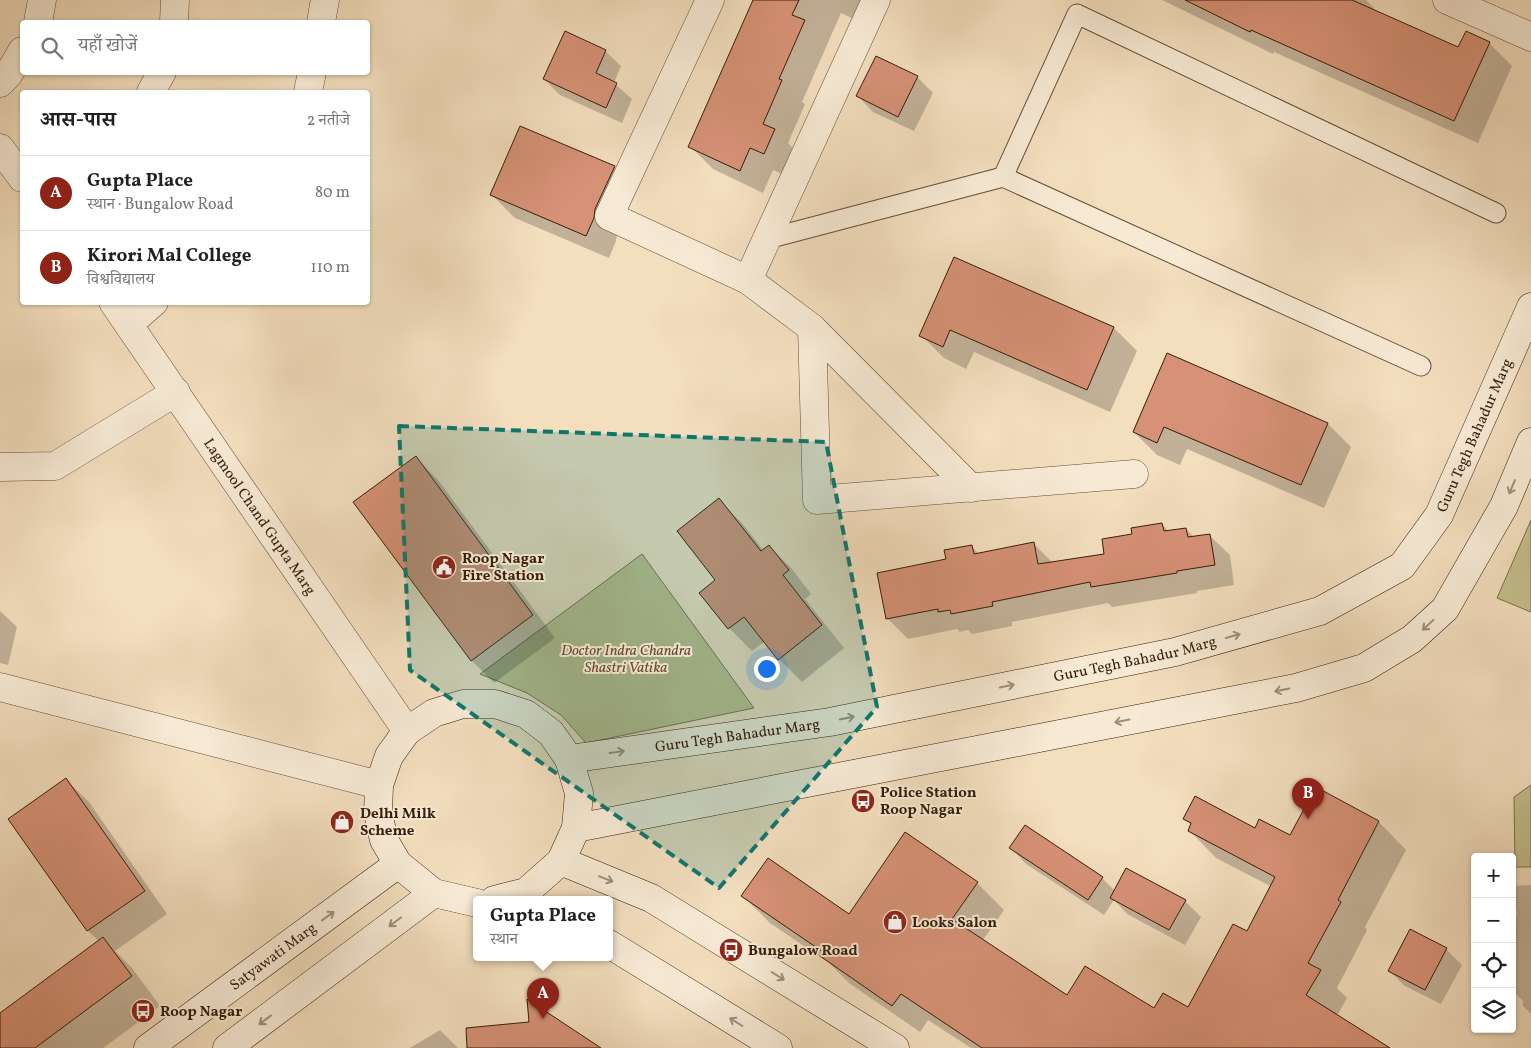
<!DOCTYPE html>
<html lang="hi">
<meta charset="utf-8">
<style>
:root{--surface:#fff;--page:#f2f2f2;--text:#202124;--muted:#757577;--line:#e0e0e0;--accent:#8f2418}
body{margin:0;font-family:Vollkorn,"Noto Serif Devanagari",serif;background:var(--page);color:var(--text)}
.controls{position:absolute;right:15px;bottom:15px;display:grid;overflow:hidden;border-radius:5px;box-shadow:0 1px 4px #0004}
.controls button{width:45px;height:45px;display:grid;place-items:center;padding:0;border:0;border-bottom:1px solid var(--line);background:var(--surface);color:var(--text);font:25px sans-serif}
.you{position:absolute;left:766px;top:668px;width:18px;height:18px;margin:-12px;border:4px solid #fff;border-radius:50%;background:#1a73e8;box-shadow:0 0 0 8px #1a73e833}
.badge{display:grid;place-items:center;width:32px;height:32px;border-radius:50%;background:var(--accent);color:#fff;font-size:16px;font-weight:700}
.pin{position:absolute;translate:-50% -41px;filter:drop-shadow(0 1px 2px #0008)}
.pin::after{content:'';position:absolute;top:26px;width:18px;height:15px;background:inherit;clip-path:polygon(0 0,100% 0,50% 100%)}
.popup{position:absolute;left:473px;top:896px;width:140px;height:65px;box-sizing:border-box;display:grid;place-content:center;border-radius:5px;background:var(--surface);filter:drop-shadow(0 1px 4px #0005);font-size:16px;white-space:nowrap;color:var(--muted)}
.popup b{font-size:19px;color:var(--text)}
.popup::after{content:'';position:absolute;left:50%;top:100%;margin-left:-10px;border:10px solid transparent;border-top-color:var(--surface)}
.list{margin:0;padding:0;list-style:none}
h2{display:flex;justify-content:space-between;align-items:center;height:65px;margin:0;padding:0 20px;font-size:21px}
h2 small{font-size:16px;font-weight:400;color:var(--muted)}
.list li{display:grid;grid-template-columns:32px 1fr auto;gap:15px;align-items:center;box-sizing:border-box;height:75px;padding:0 20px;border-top:1px solid var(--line)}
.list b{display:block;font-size:19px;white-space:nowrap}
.list p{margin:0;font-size:16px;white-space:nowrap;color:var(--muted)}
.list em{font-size:16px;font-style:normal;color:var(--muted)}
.icon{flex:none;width:28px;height:28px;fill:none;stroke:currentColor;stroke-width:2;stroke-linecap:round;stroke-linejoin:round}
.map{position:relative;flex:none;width:1531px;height:1048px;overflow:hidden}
.search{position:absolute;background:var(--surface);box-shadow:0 1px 4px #0004;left:20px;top:20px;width:350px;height:55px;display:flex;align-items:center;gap:12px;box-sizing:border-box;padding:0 18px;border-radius:5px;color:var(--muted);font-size:19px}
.panel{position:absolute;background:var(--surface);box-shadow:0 1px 4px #0004;left:20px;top:90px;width:350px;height:215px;border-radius:5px}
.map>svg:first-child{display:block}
.green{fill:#c3bf8c;stroke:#7c6e4a}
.shadow{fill:#0003}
.building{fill:#d69176;stroke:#351d09}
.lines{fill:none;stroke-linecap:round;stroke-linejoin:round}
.lane-casing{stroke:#644d36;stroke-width:21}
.street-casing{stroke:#644d36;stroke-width:29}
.secondary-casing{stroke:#351d09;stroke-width:29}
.lane{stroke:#f7ead5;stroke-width:19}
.street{stroke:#f7ead5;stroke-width:28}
.secondary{stroke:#f7ead5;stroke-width:28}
.oneway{stroke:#a08e79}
.marked{fill:#0f766e;fill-opacity:0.2;stroke:#0f766e;stroke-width:4;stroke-dasharray:10 6;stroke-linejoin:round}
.labels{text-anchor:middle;stroke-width:4;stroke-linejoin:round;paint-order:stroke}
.street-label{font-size:15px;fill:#351d09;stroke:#f7ead5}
.poi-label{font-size:15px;font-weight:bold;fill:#351d09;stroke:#f7ead5;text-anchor:start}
.park-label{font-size:15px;font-style:italic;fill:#604e30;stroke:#f7ead5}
</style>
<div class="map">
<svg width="1531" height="1048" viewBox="0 0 1531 1048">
<rect width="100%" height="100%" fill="#f3debe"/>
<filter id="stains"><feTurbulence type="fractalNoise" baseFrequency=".004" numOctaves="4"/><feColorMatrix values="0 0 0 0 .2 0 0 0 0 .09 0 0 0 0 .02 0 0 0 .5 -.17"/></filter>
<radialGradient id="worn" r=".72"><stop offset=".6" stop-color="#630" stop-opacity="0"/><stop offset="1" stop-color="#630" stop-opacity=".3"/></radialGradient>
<!-- green -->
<path class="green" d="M 1531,520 L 1531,612 L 1497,598 Z
M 642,554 L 754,708 L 586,743 L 561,715 L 527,693 L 480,674 Z
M 1531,785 L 1531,867 L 1515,867 L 1514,797 Z"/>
<!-- shadow -->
<path class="shadow" d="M 754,0 L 863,0 L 854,19 L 841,13 L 802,102 L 805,104 L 788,143 L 797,153 L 787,176 L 773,170 L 763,193 L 713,169 L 690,146 Z
M 1162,0 L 1366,0 L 1374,8 L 1373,10 L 1459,48 L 1489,43 L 1512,66 L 1478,143 L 1274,52 L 1273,54 Z
M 605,51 L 621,66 L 614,83 L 632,99 L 622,123 L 560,95 L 544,79 Z
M 917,77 L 933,93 L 914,131 L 873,112 L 858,96 Z
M 614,168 L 637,190 L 617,233 L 616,241 L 609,258 L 515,218 L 492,195 Z
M 955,258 L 1114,328 L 1137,351 L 1110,412 L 974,352 L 966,369 L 944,358 L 921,335 Z
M 1168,354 L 1328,424 L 1351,447 L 1324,508 L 1187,449 L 1180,465 L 1157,455 L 1134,432 Z
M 415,457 L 438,480 L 555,638 L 494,683 L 471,660 Z
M 719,500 L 742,523 L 764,551 L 769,546 L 792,569 L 811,594 L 805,599 L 844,648 L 802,682 L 779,659 L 765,641 L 752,651 L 729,628 L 717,580 Z
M 1162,524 L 1169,532 L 1186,529 L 1194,537 L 1209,535 L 1230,555 L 1234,585 L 1197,591 L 1197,593 L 1112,607 L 1108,603 L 1012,622 L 1012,626 L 972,634 L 968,630 L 960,632 L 957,629 L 908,639 L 887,618 L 948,560 L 971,546 L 979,554 L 1034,544 L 1053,563 L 1106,555 L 1133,535 Z
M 0,611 L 17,627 L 8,665 L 0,663 Z
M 66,780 L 89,802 L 167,914 L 115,951 L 132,968 L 160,1006 L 103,1048 L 0,1048 L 0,1015 L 99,941 L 88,931 L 10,819 Z
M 1316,789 L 1379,822 L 1406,850 L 1365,927 L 1367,930 L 1337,988 L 1347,998 L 1337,1016 L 1388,1048 L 971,1048 L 928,1020 L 920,1032 L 849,983 L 829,963 L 770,923 L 743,896 L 849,916 L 977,883 L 1004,910 L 983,940 L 1068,997 L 1154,1010 L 1188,1009 L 1247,933 L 1272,887 L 1216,858 L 1189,830 L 1191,825 L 1185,818 L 1290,837 Z
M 1025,827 L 1102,878 L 1115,891 L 1185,901 L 1201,917 L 1185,945 L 1127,914 L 1114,900 L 1104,915 L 1026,864 L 1011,848 Z
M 1531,885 L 1531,1014 L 1523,1006 L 1523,1001 L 1512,990 L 1512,917 L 1517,916 L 1514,886 Z
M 1446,949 L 1462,965 L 1441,1004 L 1405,986 L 1389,971 Z
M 440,1030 L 458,1048 L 410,1048 Z"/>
<!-- building -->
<path class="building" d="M 753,0 L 799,0 L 792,15 L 805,20 L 779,79 L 782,80 L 763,124 L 775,129 L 764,154 L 750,148 L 740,171 L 688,147 Z
M 1185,0 L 1352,0 L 1458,47 L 1466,31 L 1490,42 L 1454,121 L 1251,30 L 1250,32 Z
M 565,31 L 606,50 L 596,73 L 617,83 L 606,108 L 543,79 Z
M 876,56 L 918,76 L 898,117 L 856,96 Z
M 520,126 L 615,166 L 595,209 L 594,218 L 586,236 L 490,195 Z
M 954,257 L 1114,327 L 1087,390 L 950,330 L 943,347 L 919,336 Z
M 1167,353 L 1328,423 L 1301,485 L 1164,427 L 1157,443 L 1133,432 Z
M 416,456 L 533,615 L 471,661 L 353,502 Z
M 719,498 L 761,551 L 769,545 L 789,570 L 783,575 L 822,625 L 778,660 L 744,617 L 728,629 L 699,593 L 715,580 L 677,531 Z
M 1162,523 L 1164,531 L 1186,528 L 1188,537 L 1210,534 L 1215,565 L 1177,571 L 1177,573 L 1091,587 L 1090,582 L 992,602 L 993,606 L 951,614 L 950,610 L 938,612 L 938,609 L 886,619 L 877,573 L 946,559 L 944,550 L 972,545 L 974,554 L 1034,542 L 1038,564 L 1104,554 L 1102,539 L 1132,534 L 1131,528 Z
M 66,778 L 145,891 L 87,931 L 8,819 Z
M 1316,787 L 1379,821 L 1338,900 L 1341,902 L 1308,963 L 1321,970 L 1306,995 L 1390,1048 L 982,1048 L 901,994 L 892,1006 L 820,956 L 823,952 L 741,896 L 768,858 L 849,914 L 905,832 L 978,882 L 952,919 L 1067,995 L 1085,966 L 1154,1008 L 1163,993 L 1188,1007 L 1233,924 L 1247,931 L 1275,877 L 1188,831 L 1191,823 L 1183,819 L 1195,796 L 1255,828 L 1259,819 L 1290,835 Z
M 1025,825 L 1103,877 L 1088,900 L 1009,848 Z
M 1126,868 L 1186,900 L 1169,930 L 1110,898 Z
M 1410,929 L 1447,948 L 1425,990 L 1388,971 Z
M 103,937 L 132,976 L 35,1048 L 0,1048 L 0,1013 Z
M 527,999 L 601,1048 L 467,1048 L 466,1028 L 529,1022 Z"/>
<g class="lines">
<!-- lane casing -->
<g class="lane-casing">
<path id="lane" d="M 1003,177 L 1077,14 L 1496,213
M 767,239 L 1003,177 L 1421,366"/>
</g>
<!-- street casing -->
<g class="street-casing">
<g id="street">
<path d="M 710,0 L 609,216 L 748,280 L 812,328 L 817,500 L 1134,474"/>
<path d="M 1447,0 L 1531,37"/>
<path d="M 38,22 L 42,0"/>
<path d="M 174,22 L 175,0"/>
<path d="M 321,22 L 325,0"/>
<path d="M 0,83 L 8,75 L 22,51"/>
<path d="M 151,92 L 162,72"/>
<path d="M 308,92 L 312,72"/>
<path d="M 0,148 L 22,178"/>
<path d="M 748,280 L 876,0"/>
<path id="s1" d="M 113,302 L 407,731"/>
<path d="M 129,324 L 154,302"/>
<path d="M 812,328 L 971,488"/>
<path d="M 0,467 L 55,466 L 176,392"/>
<path d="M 0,687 L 379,785"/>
</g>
</g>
<!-- secondary casing -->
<g class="secondary-casing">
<g id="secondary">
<path id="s2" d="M 569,759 L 830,722 L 1175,652 L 1320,611 L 1402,566 L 1439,515 L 1531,307"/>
<path d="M 576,828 L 1296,688 L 1364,668 L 1412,639 L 1445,609 L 1504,506 L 1531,442"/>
<path d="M 561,861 L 651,898 L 895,1048"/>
<path d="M 477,903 L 434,893 L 398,864 L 384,840 L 378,813 L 379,785 L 389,756 L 407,731 L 434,713 L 463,704 L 495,704 L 526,714 L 551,733 L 569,759 L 579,793 L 576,828 L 561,861 L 526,892 L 494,900"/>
<path d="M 609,944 L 778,1048"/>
<path id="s3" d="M 148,1048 L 398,864"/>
<path d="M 227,1048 L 434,893"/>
</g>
</g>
<!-- lane -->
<use href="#lane" class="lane"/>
<!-- street -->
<use href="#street" class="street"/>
<!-- secondary -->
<use href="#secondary" class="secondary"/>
</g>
<!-- one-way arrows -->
<defs><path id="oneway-shaft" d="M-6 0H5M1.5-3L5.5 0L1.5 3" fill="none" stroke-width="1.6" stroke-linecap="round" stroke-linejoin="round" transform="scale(1.25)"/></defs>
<g class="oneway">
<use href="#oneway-shaft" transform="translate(1512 487) rotate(113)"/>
<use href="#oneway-shaft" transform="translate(1428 625) rotate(137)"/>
<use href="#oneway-shaft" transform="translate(1233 636) rotate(-16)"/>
<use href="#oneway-shaft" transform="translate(1007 686) rotate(-11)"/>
<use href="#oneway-shaft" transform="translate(1282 690) rotate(169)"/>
<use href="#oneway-shaft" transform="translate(847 718) rotate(-11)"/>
<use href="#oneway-shaft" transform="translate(1122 721) rotate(169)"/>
<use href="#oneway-shaft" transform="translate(617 752) rotate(-8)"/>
<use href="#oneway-shaft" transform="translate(606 879) rotate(22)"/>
<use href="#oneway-shaft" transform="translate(328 916) rotate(-36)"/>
<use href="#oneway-shaft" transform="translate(395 922) rotate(143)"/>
<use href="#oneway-shaft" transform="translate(778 976) rotate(32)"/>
<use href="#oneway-shaft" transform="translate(265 1020) rotate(143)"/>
<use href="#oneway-shaft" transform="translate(736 1022) rotate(-148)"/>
</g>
<!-- marked area -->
<path class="marked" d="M 399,426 L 826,442 L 877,707 L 719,888 L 410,670 Z"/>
<!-- icons -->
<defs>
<g id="civic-disc" transform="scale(1.25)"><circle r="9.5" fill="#8f2418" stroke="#f7ead5"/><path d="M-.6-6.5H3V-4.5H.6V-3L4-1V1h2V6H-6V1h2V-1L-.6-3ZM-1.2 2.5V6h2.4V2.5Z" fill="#fff"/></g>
<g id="bus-disc" transform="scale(1.25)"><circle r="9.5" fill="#8f2418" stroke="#f7ead5"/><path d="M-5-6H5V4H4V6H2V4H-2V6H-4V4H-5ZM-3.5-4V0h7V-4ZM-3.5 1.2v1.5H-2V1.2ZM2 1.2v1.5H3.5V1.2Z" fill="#fff"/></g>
<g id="shop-disc" transform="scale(1.25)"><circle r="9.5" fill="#8f2418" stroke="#f7ead5"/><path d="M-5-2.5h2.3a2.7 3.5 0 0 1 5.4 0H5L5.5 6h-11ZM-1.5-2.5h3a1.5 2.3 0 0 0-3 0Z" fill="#fff"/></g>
</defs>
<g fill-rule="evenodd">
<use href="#civic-disc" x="444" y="567"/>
<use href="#bus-disc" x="863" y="801"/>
<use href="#shop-disc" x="342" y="822"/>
<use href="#shop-disc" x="895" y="922"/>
<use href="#bus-disc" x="731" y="950"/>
<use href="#bus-disc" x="143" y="1011"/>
</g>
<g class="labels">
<!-- street labels -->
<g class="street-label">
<text dy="5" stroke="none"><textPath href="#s2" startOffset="1010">Guru Tegh Bahadur Marg</textPath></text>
<text dy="5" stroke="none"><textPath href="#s1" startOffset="260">Lagmool Chand Gupta Marg</textPath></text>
<text dy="5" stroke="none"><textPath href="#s2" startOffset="575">Guru Tegh Bahadur Marg</textPath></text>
<text dy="5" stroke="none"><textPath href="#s2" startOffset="170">Guru Tegh Bahadur Marg</textPath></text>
<text dy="5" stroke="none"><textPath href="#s3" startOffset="155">Satyawati Marg</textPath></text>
</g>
<!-- poi labels -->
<g class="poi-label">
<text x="462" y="563">Roop Nagar<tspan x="462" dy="17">Fire Station</tspan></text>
<text x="880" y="797">Police Station<tspan x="880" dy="17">Roop Nagar</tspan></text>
<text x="360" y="818">Delhi Milk<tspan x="360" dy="17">Scheme</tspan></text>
<text x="912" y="927">Looks Salon</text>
<text x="748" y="955">Bungalow Road</text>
<text x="160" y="1016">Roop Nagar</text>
</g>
<!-- park labels -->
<g class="park-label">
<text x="626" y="655">Doctor Indra Chandra<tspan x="626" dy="17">Shastri Vatika</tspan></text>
</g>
</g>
<rect width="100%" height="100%" filter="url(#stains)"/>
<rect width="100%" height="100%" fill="url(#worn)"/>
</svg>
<div class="controls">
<button>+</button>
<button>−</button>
<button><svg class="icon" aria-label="locate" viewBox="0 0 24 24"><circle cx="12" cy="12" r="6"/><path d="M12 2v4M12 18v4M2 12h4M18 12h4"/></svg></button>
<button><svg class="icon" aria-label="layers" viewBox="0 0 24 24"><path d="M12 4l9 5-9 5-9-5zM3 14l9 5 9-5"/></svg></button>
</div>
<div class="you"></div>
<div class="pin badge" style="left:543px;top:1019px">A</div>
<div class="popup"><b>Gupta Place</b>स्थान</div>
<div class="pin badge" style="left:1308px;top:819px">B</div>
<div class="search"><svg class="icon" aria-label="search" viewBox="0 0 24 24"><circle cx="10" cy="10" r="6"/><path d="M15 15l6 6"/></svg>यहाँ खोजें</div>
<section class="panel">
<h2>आस-पास<small>2 नतीजे</small></h2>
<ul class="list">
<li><span class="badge">A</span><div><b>Gupta Place</b><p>स्थान · Bungalow Road</p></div><em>80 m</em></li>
<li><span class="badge">B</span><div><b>Kirori Mal College</b><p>विश्वविद्यालय</p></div><em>110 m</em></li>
</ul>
</section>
</div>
